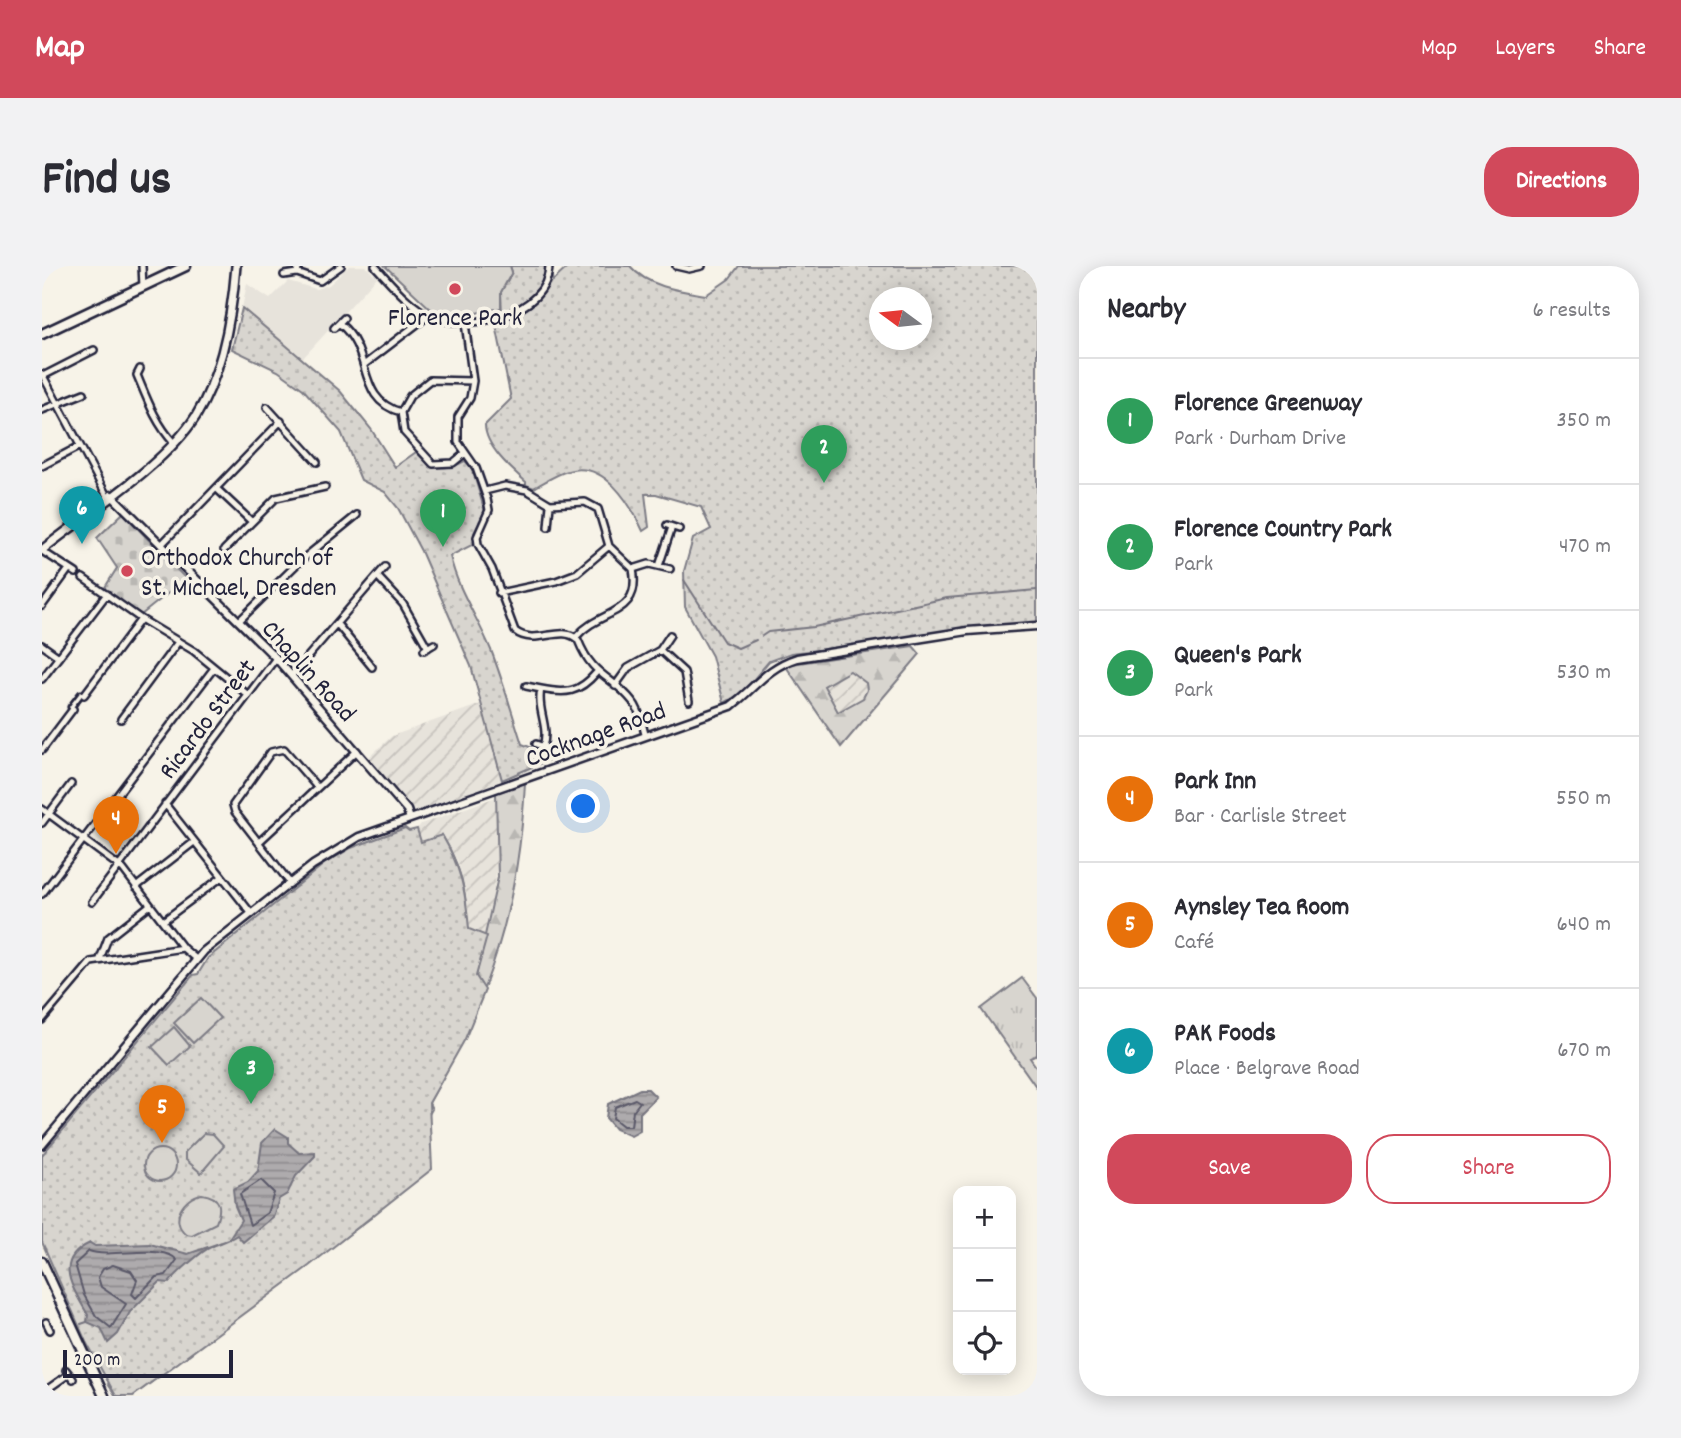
<!DOCTYPE html>
<meta charset="utf-8">
<style>
:root{--surface:#fff;--page:#f2f2f3;--text:#2b2b33;--muted:#7c7c81;--line:#e1e1e2;--accent:#d1495b}
body{margin:0;font-family:Dekko,sans-serif;background:var(--page);color:var(--text)}
.controls{position:absolute;right:21px;bottom:21px;display:grid;overflow:hidden;border-radius:14px;box-shadow:0 4px 18px #0003}
.controls button{width:63px;height:63px;display:grid;place-items:center;padding:0;border:0;border-bottom:2px solid var(--line);background:var(--surface);color:var(--text);font:35px sans-serif}
.compass{position:absolute;left:827px;top:21px;width:63px;height:63px;border-radius:50%;background:var(--surface);box-shadow:0 4px 18px #0003;rotate:285deg}
.scale{position:absolute;left:21px;bottom:18px;width:170px;box-sizing:border-box;padding-left:7px;border:4px solid #22223b;border-top:0;font-size:19px;line-height:24px;white-space:nowrap;color:#22223b;-webkit-text-stroke:5px #f7f3e8;paint-order:stroke}
.you{position:absolute;left:542px;top:541px;width:24px;height:24px;margin:-18px;border:5px solid #fff;border-radius:50%;background:#1a73e8;box-shadow:0 0 0 10px #1a73e833}
.badge{display:grid;place-items:center;width:46px;height:46px;border-radius:50%;background:var(--accent);color:#fff;font-size:23px;font-weight:700}
.pin{position:absolute;translate:-50% -58px;filter:drop-shadow(0 2px 4px #0008)}
.pin::after{content:'';position:absolute;top:37px;width:24px;height:21px;background:inherit;clip-path:polygon(0 0,100% 0,50% 100%)}
.list{margin:0;padding:0;list-style:none}
h2{display:flex;justify-content:space-between;align-items:center;height:91px;margin:0;padding:0 28px;font-size:30px}
h2 small{font-size:23px;font-weight:400;color:var(--muted)}
.list li{display:grid;grid-template-columns:46px 1fr auto;gap:21px;align-items:center;box-sizing:border-box;height:126px;padding:0 28px;border-top:2px solid var(--line)}
.list b{display:block;font-size:26px;white-space:nowrap}
.list p{margin:0;font-size:23px;white-space:nowrap;color:var(--muted)}
.list em{font-size:23px;font-style:normal;color:var(--muted)}
.actions{display:flex;gap:14px;padding:21px 28px}
.actions a{flex:1;padding:16px 0;border:2px solid var(--accent);border-radius:28px;text-align:center;font-size:24px;color:var(--accent)}
.actions .main{background:var(--accent);color:#fff}
.icon{flex:none;width:38px;height:38px;fill:none;stroke:currentColor;stroke-width:2;stroke-linecap:round;stroke-linejoin:round}
.map{position:relative;flex:none;width:995px;height:1130px;overflow:hidden;border-radius:28px}
header{display:flex;align-items:center;gap:42px;box-sizing:border-box;height:98px;padding:0 35px;background:var(--accent);color:#fff}
header strong{font-size:33px}
nav{display:flex;gap:38px;margin-inline-start:auto;font-size:24px}
.intro{display:flex;align-items:center;justify-content:space-between;box-sizing:border-box;height:168px;padding:0 42px}
h1{margin:0;font-size:49px}
.button{padding:18px 32px;border-radius:28px;background:var(--accent);color:#fff;font-size:24px;font-weight:700}
main{display:flex;gap:42px;padding:0 42px}
aside{flex:1;background:var(--surface);border-radius:28px;box-shadow:0 4px 18px #0003}
.map>svg:first-child{display:block}
.built{fill:#e7e3db}
.industrial{fill:url(#industrial-furrows)}
.grass{fill:url(#grass-tufts);stroke:#7d7c85;stroke-width:2}
.forest{fill:url(#forest-firs);stroke:#7d7c85;stroke-width:2;fill-rule:evenodd}
.cemetery{fill:url(#cemetery-stones);stroke:#7d7c85;stroke-width:2}
.park{fill:url(#park-dots);stroke:#7d7c85;stroke-width:2;fill-rule:evenodd}
.pitch{fill:#d8d5cf;stroke:#7d7c85;stroke-width:2}
.water{fill:url(#water-rules);stroke:#76747f;stroke-width:2}
.lines{fill:none;stroke-linecap:round;stroke-linejoin:round}
.shore{stroke:#5a5969;stroke-width:2}
.stream{stroke:#76747f;stroke-width:2}
.pedestrian-casing{stroke:#22223b;stroke-width:9}
.minor-casing{stroke:#22223b;stroke-width:10}
.tertiary-casing{stroke:#22223b;stroke-width:11}
.secondary-casing{stroke:#22223b;stroke-width:12}
.primary-casing{stroke:#22223b;stroke-width:13}
.pedestrian{stroke:#f7f3e8;stroke-width:3.5}
.minor{stroke:#f7f3e8;stroke-width:5}
.tertiary{stroke:#f7f3e8;stroke-width:6}
.secondary{stroke:#f7f3e8;stroke-width:7}
.primary{stroke:#f7f3e8;stroke-width:8}
.poi-dot{fill:#d1495b;stroke:#f7f3e8;stroke-width:2.5}
.labels{text-anchor:middle;stroke-width:7;stroke-linejoin:round;paint-order:stroke}
.poi-label{font-size:26px;fill:#22223b;stroke:#f7f3e8}
.street-label{font-size:26px;fill:#22223b;stroke:#f7f3e8}
</style>
<header>
<strong>Map</strong>
<nav><a>Map</a><a>Layers</a><a>Share</a></nav>
</header>
<div class="intro"><h1>Find us</h1><a class="button">Directions</a></div>
<main>
<div class="map">
<svg width="995" height="1130" viewBox="0 0 995 1130">
<defs>
<pattern id="industrial-furrows" width="10" height="10" patternUnits="userSpaceOnUse" patternTransform="scale(1.75)"><rect width="10" height="10" fill="#e7e3db"/><path d="M-1 1l2-2M0 10L10 0M9 11l2-2" fill="none" stroke="#c6c2bd"/></pattern>
<pattern id="grass-tufts" width="24" height="20" patternUnits="userSpaceOnUse" patternTransform="scale(1.75)"><rect width="24" height="20" fill="#d8d5cf"/><path d="M3 7l-1-3M5 7V3M7 7l1-3M15 17l-1-3M17 17v-4M19 17l1-3" fill="none" stroke="#b9b7b3"/></pattern>
<pattern id="forest-firs" width="22" height="20" patternUnits="userSpaceOnUse" patternTransform="scale(1.75)"><rect width="22" height="20" fill="#d8d5cf"/><path d="M5 1l3.5 6h-7zM16 11l3.5 6h-7z" fill="#b9b7b3"/></pattern>
<pattern id="cemetery-stones" width="16" height="16" patternUnits="userSpaceOnUse" patternTransform="scale(1.75)"><rect width="16" height="16" fill="#d8d5cf"/><path d="M2 7V4a2 2 0 0 1 4 0v3zM10 15v-3a2 2 0 0 1 4 0v3z" fill="#b9b7b3"/></pattern>
<pattern id="park-dots" width="8" height="8" patternUnits="userSpaceOnUse" patternTransform="scale(1.75)"><rect width="8" height="8" fill="#d8d5cf"/><path d="M2 2h.1M6 6h.1" fill="none" stroke="#b9b7b3" stroke-width="1.8" stroke-linecap="round"/></pattern>
<pattern id="water-rules" width="6" height="5" patternUnits="userSpaceOnUse" patternTransform="scale(1.75)"><rect width="6" height="5" fill="#aeabad"/><path d="M0 2.5h6" fill="none" stroke="#8d8b8e"/></pattern>
</defs>
<rect width="100%" height="100%" fill="#f7f3e8"/>
<filter id="ink" filterUnits="userSpaceOnUse"><feTurbulence type="fractalNoise" baseFrequency=".0143" numOctaves="2"/><feDisplacementMap in="SourceGraphic" scale="14" xChannelSelector="R" yChannelSelector="G"/><feConvolveMatrix kernelMatrix="1 2 1 2 8 2 1 2 1" color-interpolation-filters="sRGB"/></filter>
<g filter="url(#ink)">
<!-- built -->
<path class="built" d="M 307,0 L 323,0 L 335,11 L 261,92 L 200,42 L 205,18 L 228,33 L 246,15 L 274,23 L 287,19 Z"/>
<!-- industrial -->
<path class="industrial" d="M 808,404 L 824,417 L 825,424 L 821,432 L 796,446 L 782,420 Z
M 439,438 L 460,514 L 374,546 L 327,491 L 350,470 Z
M 457,530 L 458,580 L 445,670 L 427,664 L 424,625 L 416,596 L 401,569 L 379,576 L 375,563 L 379,558 Z"/>
<!-- grass -->
<path class="grass" d="M 980,712 L 995,732 L 995,789 L 988,792 L 995,802 L 995,822 L 939,743 Z"/>
<!-- forest -->
<path class="forest" d="M 871,380 L 878,388 L 799,481 L 743,399 ZM 808,405 L 824,417 L 825,424 L 821,432 L 796,446 L 782,420 Z
M 483,517 C 477,641 448,729 387,837 L 390,843 L 330,951 L 91,1130 L 74,1130 L 66,1118 L 88,1098 L 400,569 C 432,622 424,650 422,709 L 434,710 L 456,611 L 454,527 Z"/>
<!-- cemetery -->
<path class="cemetery" d="M 81,247 L 144,313 L 99,349 L 62,323 L 75,302 L 55,272 Z"/>
<!-- park -->
<path class="park" d="M 468,0 L 507,0 L 511,15 L 527,0 L 588,0 C 606,21 638,25 664,29 L 687,13 L 697,0 L 995,0 L 995,360 L 749,387 L 727,395 L 701,426 L 682,437 L 670,390 L 643,341 L 642,305 L 651,273 L 669,263 L 659,241 L 614,228 L 603,228 L 607,261 L 601,265 C 588,237 562,194 526,205 C 514,208 503,216 492,222 L 484,219 L 484,216 C 469,203 443,180 443,159 L 469,133 L 453,54 L 460,48 L 459,26 L 470,6 ZM 838,32 L 880,32 L 880,74 L 838,74 Z
M 200,42 L 298,125 L 329,163 L 353,201 L 374,186 C 389,202 404,206 423,195 L 430,202 L 443,246 L 432,267 L 432,278 L 408,290 C 416,325 435,350 449,384 C 461,415 470,447 480,478 L 513,491 L 460,514 L 429,400 L 379,285 L 356,242 L 343,226 L 319,214 L 299,166 L 261,123 L 236,105 L 190,83 Z
M 363,562 L 367,565 L 375,563 L 379,576 L 400,569 C 419,601 424,627 427,663 L 445,670 L 434,710 L 443,724 L 423,773 L 387,837 L 390,903 L 267,1000 L 91,1130 L 74,1130 L 44,1076 L 0,976 L 0,889 L 151,709 L 156,708 L 166,692 L 282,598 L 309,582 Z"/>
<!-- pitch -->
<path class="pitch" d="M 343,0 L 468,0 L 470,6 L 459,26 L 459,42 L 419,50 L 394,48 Z
M 159,732 L 178,752 L 151,777 L 132,757 Z
M 132,761 L 148,780 L 127,799 L 110,781 Z
M 162,867 L 171,868 L 182,880 L 159,907 L 143,893 L 143,886 Z
M102 899a16 16 0 1 1 32 0a16 16 0 1 1-32 0Z
M 160,928 C 179,931 180,940 174,957 L 150,969 L 144,968 C 127,955 141,931 160,928 Z"/>
<!-- water -->
<path class="water" d="M 598,823 L 606,823 L 614,831 L 598,847 L 598,865 L 589,870 L 573,863 L 564,852 L 566,838 Z
M 233,863 L 246,871 L 246,877 L 257,887 L 273,886 L 273,890 L 254,910 L 245,928 L 237,933 L 231,951 L 201,976 L 195,969 C 186,975 178,977 169,981 C 159,985 133,1009 127,1017 L 118,1016 L 88,1046 L 76,1068 L 66,1077 L 59,1062 L 45,1056 L 46,1049 C 31,1022 10,995 48,977 L 53,980 L 108,978 L 146,988 L 186,974 L 199,954 L 193,940 L 191,923 L 206,916 L 216,905 L 220,877 Z"/>
<g class="lines">
<!-- shore -->
<path class="shore" d="M 593,833 L 598,836 L 591,845 L 589,860 L 581,860 L 571,852 L 573,841 Z
M 219,914 L 232,927 L 225,947 L 208,959 L 198,928 Z
M 47,985 C 68,993 122,977 135,994 L 124,1009 L 114,1011 L 94,1032 L 90,1028 L 95,1014 L 89,1005 L 71,999 L 61,1003 L 56,1011 L 59,1021 L 84,1038 L 69,1062 L 54,1050 L 42,1029 L 33,998 Z"/>
<!-- stream -->
<path class="stream" d="M 642,314 L 682,376 L 696,382 L 714,374
M 720,370 L 726,366 L 772,361 L 905,332 L 995,324
M 39,1058 L 45,1056"/>
<!-- pedestrian casing -->
<g class="pedestrian-casing">
<path id="pedestrian" d="M 31,443 L 29,441 L 39,428"/>
</g>
<!-- minor casing -->
<g class="minor-casing">
<path id="minor" d="M 100,0 L 101,21
M 257,0 L 255,7 L 278,15 L 299,0
M 333,0 C 349,17 367,40 389,50 C 426,67 506,49 507,0
M 634,0 L 647,3 L 660,0
M 242,9 L 255,7
M 423,57 L 431,115 L 428,132 L 416,151 L 416,176 L 434,202 L 445,233 L 447,244 L 435,271 L 436,278 L 450,303 L 473,365 C 493,381 519,358 535,373
M 298,58 C 332,85 313,134 359,146
M 292,62 L 302,52
M 323,98 L 387,49
M 98,103 L 95,109 C 105,133 114,158 132,177
M 0,108 L 66,232
M 1,110 L 52,84
M 225,141 L 275,196
M 0,144 L 42,127
M 422,188 L 411,197 L 391,198 L 362,166 L 359,146 L 368,130 L 388,114 L 431,115
M 0,200 L 38,180
M 176,224 L 209,255
M 443,225 L 463,220 L 485,224 L 508,238 L 543,236 L 556,243 L 567,280 L 591,303 C 600,350 558,343 535,370
M 625,259 L 637,263
M 506,261 L 508,238
M 119,279 L 239,155
M 182,284 L 234,232 L 283,221
M 0,285 L 34,307
M 617,300 L 630,261
M 591,303 L 607,298 L 628,303
M 336,311 L 361,338 L 386,382
M 41,312 L 99,353 L 152,385 L 206,429
M 457,327 L 514,315 L 535,307 L 567,280
M 0,340 L 27,303
M 197,355 L 256,297 L 315,249
M 295,358 L 330,401
M 536,374 C 551,412 570,409 591,436 C 598,444 600,458 603,468
M 0,379 L 17,391
M 382,384 L 392,378
M 618,384 L 628,369
M 250,409 L 343,301
M 0,413 L 65,328
M 484,420 L 499,423
M 573,420 L 586,402 L 618,384 L 642,406 L 647,435
M 42,429 L 99,353
M 79,453 L 136,376
M 494,478 L 508,483
M 501,480 C 508,461 494,443 499,423 C 524,428 537,427 554,407
M 0,484 L 31,443
M 123,538 L 209,647
M 0,543 L 81,603 L 141,682 L 154,693
M 0,557 L 29,518
M 217,576 L 315,485
M 248,617 L 193,546 L 191,539 L 229,486 L 242,483 L 275,521
M 94,621 L 152,576
M 0,628 L 172,402
M 50,636 L 234,392
M 121,655 L 180,611
M 58,693 L 66,672 L 108,639
M 0,754 L 49,696 L 141,682
M 4,1056 L 8,1064
M 24,1104 L 31,1113
M 0,1127 L 27,1108"/>
</g>
<!-- tertiary casing -->
<g class="tertiary-casing">
<path id="tertiary" d="M 69,229 L 234,392 L 365,544 L 368,553
M 0,879 L 162,685 L 271,599 L 317,571 L 689,440 C 714,421 724,402 755,392 L 925,365 L 995,360"/>
</g>
<!-- secondary casing -->
<g class="secondary-casing">
<path id="secondary" d="M 0,284 C 47,246 122,200 154,150 C 180,108 190,49 194,0"/>
</g>
<!-- primary casing -->
<g class="primary-casing">
<path id="primary" d="M 0,68 L 144,0
M 0,996 L 62,1130"/>
</g>
<!-- pedestrian -->
<use href="#pedestrian" class="pedestrian"/>
<!-- minor -->
<use href="#minor" class="minor"/>
<!-- tertiary -->
<use href="#tertiary" class="tertiary"/>
<!-- secondary -->
<use href="#secondary" class="secondary"/>
<!-- primary -->
<use href="#primary" class="primary"/>
</g>
</g>
<!-- markers -->
<g class="poi-dot">
<circle cx="413" cy="23" r="7"/>
<circle cx="85" cy="305" r="7"/>
</g>
<g class="labels">
<!-- poi labels -->
<g class="poi-label">
<text x="413" y="59">Florence Park</text>
<text x="99" y="299" text-anchor="start">Orthodox Church of<tspan x="99" dy="30">St. Michael, Dresden</tspan></text>
</g>
<!-- street labels -->
<g class="street-label">
<text transform="translate(268 404) rotate(48)" y="9">Chaplin Road</text>
<text transform="translate(164 452) rotate(-53)" y="9">Ricardo Street</text>
<text transform="translate(553 467) rotate(-20)" y="9">Cocknage Road</text>
</g>
</g>
</svg>
<div class="controls">
<button>+</button>
<button>−</button>
<button><svg class="icon" aria-label="locate" viewBox="0 0 24 24"><circle cx="12" cy="12" r="6"/><path d="M12 2v4M12 18v4M2 12h4M18 12h4"/></svg></button>
</div>
<svg class="compass" viewBox="-18 -18 36 36"><path d="M0-13l5 13h-10z" fill="#e53935"/><path d="M0 13l5-13h-10z" fill="#7c7c81"/></svg>
<div class="scale">200 m</div>
<div class="you"></div>
<div class="pin badge" style="left:401px;top:281px;background:#2e9e5b">1</div>
<div class="pin badge" style="left:782px;top:217px;background:#2e9e5b">2</div>
<div class="pin badge" style="left:209px;top:838px;background:#2e9e5b">3</div>
<div class="pin badge" style="left:74px;top:588px;background:#e8710a">4</div>
<div class="pin badge" style="left:120px;top:877px;background:#e8710a">5</div>
<div class="pin badge" style="left:40px;top:278px;background:#0f9aa8">6</div>
</div>
<aside>
<h2>Nearby<small>6 results</small></h2>
<ul class="list">
<li><span class="badge" style="background:#2e9e5b">1</span><div><b>Florence Greenway</b><p>Park · Durham Drive</p></div><em>350 m</em></li>
<li><span class="badge" style="background:#2e9e5b">2</span><div><b>Florence Country Park</b><p>Park</p></div><em>470 m</em></li>
<li><span class="badge" style="background:#2e9e5b">3</span><div><b>Queen's Park</b><p>Park</p></div><em>530 m</em></li>
<li><span class="badge" style="background:#e8710a">4</span><div><b>Park Inn</b><p>Bar · Carlisle Street</p></div><em>550 m</em></li>
<li><span class="badge" style="background:#e8710a">5</span><div><b>Aynsley Tea Room</b><p>Café</p></div><em>640 m</em></li>
<li><span class="badge" style="background:#0f9aa8">6</span><div><b>PAK Foods</b><p>Place · Belgrave Road</p></div><em>670 m</em></li>
</ul>
<div class="actions"><a class="main">Save</a><a>Share</a></div>
</aside>
</main>
